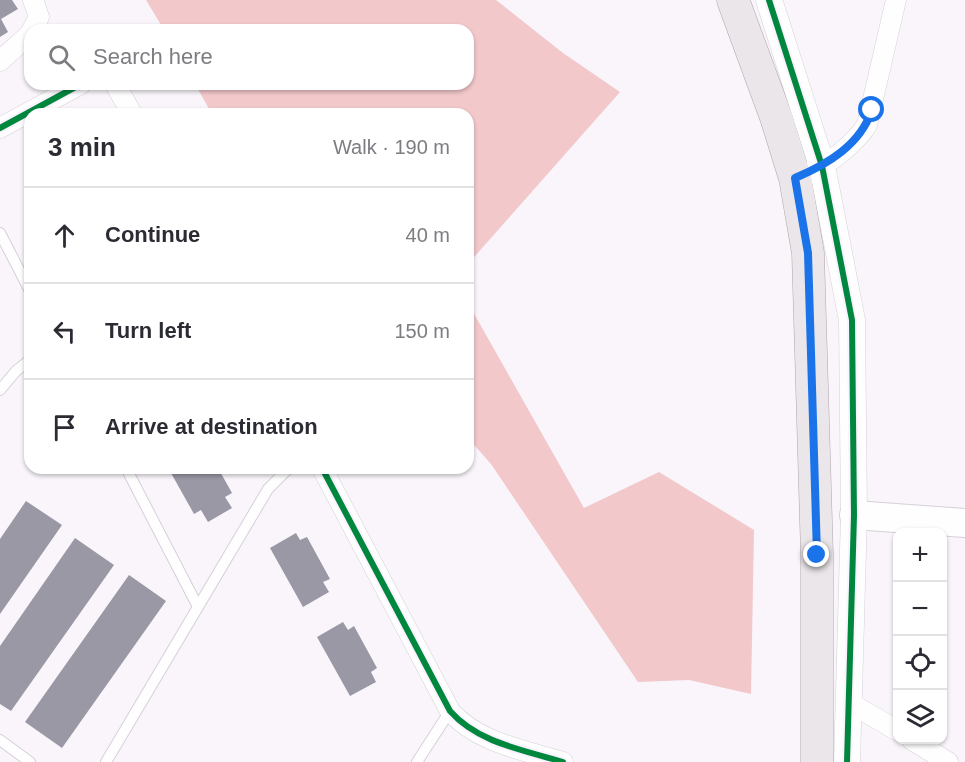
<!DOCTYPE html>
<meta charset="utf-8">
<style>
:root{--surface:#fff;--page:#f7f7f7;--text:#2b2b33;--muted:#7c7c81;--line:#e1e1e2}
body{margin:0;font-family:Helvetica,sans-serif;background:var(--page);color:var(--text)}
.controls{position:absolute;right:18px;bottom:18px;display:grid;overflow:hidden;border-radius:12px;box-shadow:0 2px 4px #0004}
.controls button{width:54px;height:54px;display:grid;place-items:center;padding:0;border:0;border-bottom:2px solid var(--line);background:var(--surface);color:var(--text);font:30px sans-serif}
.stop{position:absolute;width:18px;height:18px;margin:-14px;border:4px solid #1a73e8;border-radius:50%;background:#fff}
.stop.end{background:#1a73e8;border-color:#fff;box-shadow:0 2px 6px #0008}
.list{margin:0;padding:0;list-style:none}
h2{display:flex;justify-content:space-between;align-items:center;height:78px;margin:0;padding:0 24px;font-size:26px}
h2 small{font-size:20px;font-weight:400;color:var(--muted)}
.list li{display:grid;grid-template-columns:39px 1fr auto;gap:18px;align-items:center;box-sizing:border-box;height:96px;padding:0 24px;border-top:2px solid var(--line)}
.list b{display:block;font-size:22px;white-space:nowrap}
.list em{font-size:20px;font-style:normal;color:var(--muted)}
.icon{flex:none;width:33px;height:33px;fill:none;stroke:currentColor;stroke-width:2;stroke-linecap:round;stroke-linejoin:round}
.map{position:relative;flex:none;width:965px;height:762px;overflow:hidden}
.search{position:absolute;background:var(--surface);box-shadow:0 2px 4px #0004;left:24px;top:24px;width:450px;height:66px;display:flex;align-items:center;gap:15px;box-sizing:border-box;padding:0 21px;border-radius:18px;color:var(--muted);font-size:22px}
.panel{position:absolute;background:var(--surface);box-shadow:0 2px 4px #0004;left:24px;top:108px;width:450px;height:366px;border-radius:18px}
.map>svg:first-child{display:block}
.forest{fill:#f2c8cb}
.building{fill:#9998a4}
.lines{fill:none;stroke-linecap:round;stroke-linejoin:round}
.service-casing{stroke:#d6d0d9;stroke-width:12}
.minor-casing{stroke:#d6d0d9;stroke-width:21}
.tertiary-casing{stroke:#d6d0d9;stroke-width:27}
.secondary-casing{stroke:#d6d0d9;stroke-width:30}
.primary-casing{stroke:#afa4ac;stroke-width:33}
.service{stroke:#fefefe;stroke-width:10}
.minor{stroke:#fefefe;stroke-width:20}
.tertiary{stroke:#fefefe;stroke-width:26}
.secondary{stroke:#fefefe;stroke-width:28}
.primary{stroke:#ebe6e9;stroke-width:32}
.cycleway-casing{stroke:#faf2fe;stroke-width:10}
.cycleway{stroke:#00873e;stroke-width:6}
.route{stroke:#1a73e8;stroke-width:8}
</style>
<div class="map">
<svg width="965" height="762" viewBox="0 0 965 762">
<rect width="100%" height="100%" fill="#f9f5fb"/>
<!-- forest -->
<path class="forest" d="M 146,0 L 496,0 L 563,53 L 620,92 L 468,264 L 468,114 L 212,114 L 195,84 L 468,84 L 468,30 L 164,30 Z
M 468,303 L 584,508 L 659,472 L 754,530 L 751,694 L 689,680 L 638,682 L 491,464 L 468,438 Z"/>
<!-- building -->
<path class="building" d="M 0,0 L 12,0 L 18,9 L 1,19 L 8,32 L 0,37 Z
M 177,468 L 218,468 L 232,493 L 225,497 L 232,508 L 208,522 L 201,510 L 194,514 L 171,473 Z
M 26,501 L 62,525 L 0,614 L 0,539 Z
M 296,533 L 300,540 L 307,537 L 330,579 L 323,582 L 329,592 L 303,607 L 270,548 Z
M 75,538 L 114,565 L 11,711 L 0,704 L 0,646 Z
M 129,575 L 166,601 L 62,748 L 25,722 Z
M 343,622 L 348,630 L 354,626 L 377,668 L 371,672 L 376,682 L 350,696 L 317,637 Z"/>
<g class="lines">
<!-- service casing -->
<g class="service-casing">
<path id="service" d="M 0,233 L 30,291
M 0,390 L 16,371 L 30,360
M 126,468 L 197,605
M 0,740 L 30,762
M 106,762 L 268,489 L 289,468
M 417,762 L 450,711"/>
</g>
<!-- minor casing -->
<g class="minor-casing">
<path id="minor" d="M 32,30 L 39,17 L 33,0
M 0,61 L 30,34
M 115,84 L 132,114
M 0,128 L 81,84
M 811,171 C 832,162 854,144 867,125 L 896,0
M 322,468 L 450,711 C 478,743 524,750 563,762
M 850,703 L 898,731
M 912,740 L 948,762"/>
</g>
<!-- tertiary casing -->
<g class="tertiary-casing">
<path id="tertiary" d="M 769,0 L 822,166 L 852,320 L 854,515 L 847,762"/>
</g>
<!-- secondary casing -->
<g class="secondary-casing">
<path id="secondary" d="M 854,515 L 965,523"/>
</g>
<!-- primary casing -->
<g class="primary-casing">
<path id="primary" d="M 733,0 L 776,117 L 795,178 L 808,253 L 817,555 L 817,762"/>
</g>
<!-- service -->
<use href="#service" class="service"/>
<!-- minor -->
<use href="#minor" class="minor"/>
<!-- tertiary -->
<use href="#tertiary" class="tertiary"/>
<!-- secondary -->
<use href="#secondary" class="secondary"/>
<!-- primary -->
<use href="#primary" class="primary"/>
<!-- cycleway casing -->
<g class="cycleway-casing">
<path id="cycleway" d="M 769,0 L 822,166 L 852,320 L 854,515 L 847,762
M 0,128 L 81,84
M 322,468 L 450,711 C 478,743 524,750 563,762"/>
</g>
<!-- cycleway -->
<use href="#cycleway" class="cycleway"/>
</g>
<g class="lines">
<!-- route -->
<path class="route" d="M 817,555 L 808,253 L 795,178 C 828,164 860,145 872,110"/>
</g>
</svg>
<div class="controls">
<button>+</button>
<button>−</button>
<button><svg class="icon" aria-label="locate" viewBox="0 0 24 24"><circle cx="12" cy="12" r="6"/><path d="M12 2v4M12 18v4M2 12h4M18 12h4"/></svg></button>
<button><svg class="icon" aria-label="layers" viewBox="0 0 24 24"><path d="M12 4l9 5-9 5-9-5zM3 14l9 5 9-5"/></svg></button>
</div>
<div class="stop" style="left:872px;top:110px"></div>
<div class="stop end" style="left:817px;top:555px"></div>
<div class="search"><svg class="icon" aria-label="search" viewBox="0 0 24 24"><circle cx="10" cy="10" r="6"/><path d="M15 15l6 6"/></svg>Search here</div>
<section class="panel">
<h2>3 min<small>Walk · 190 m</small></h2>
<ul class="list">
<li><svg class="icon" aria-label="ahead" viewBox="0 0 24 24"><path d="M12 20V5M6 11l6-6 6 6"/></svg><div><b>Continue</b></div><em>40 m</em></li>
<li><svg class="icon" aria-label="left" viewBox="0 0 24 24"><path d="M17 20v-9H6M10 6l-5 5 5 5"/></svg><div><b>Turn left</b></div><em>150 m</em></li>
<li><svg class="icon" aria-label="arrive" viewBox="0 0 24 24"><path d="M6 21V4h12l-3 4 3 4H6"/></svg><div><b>Arrive at destination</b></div></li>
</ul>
</section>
</div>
